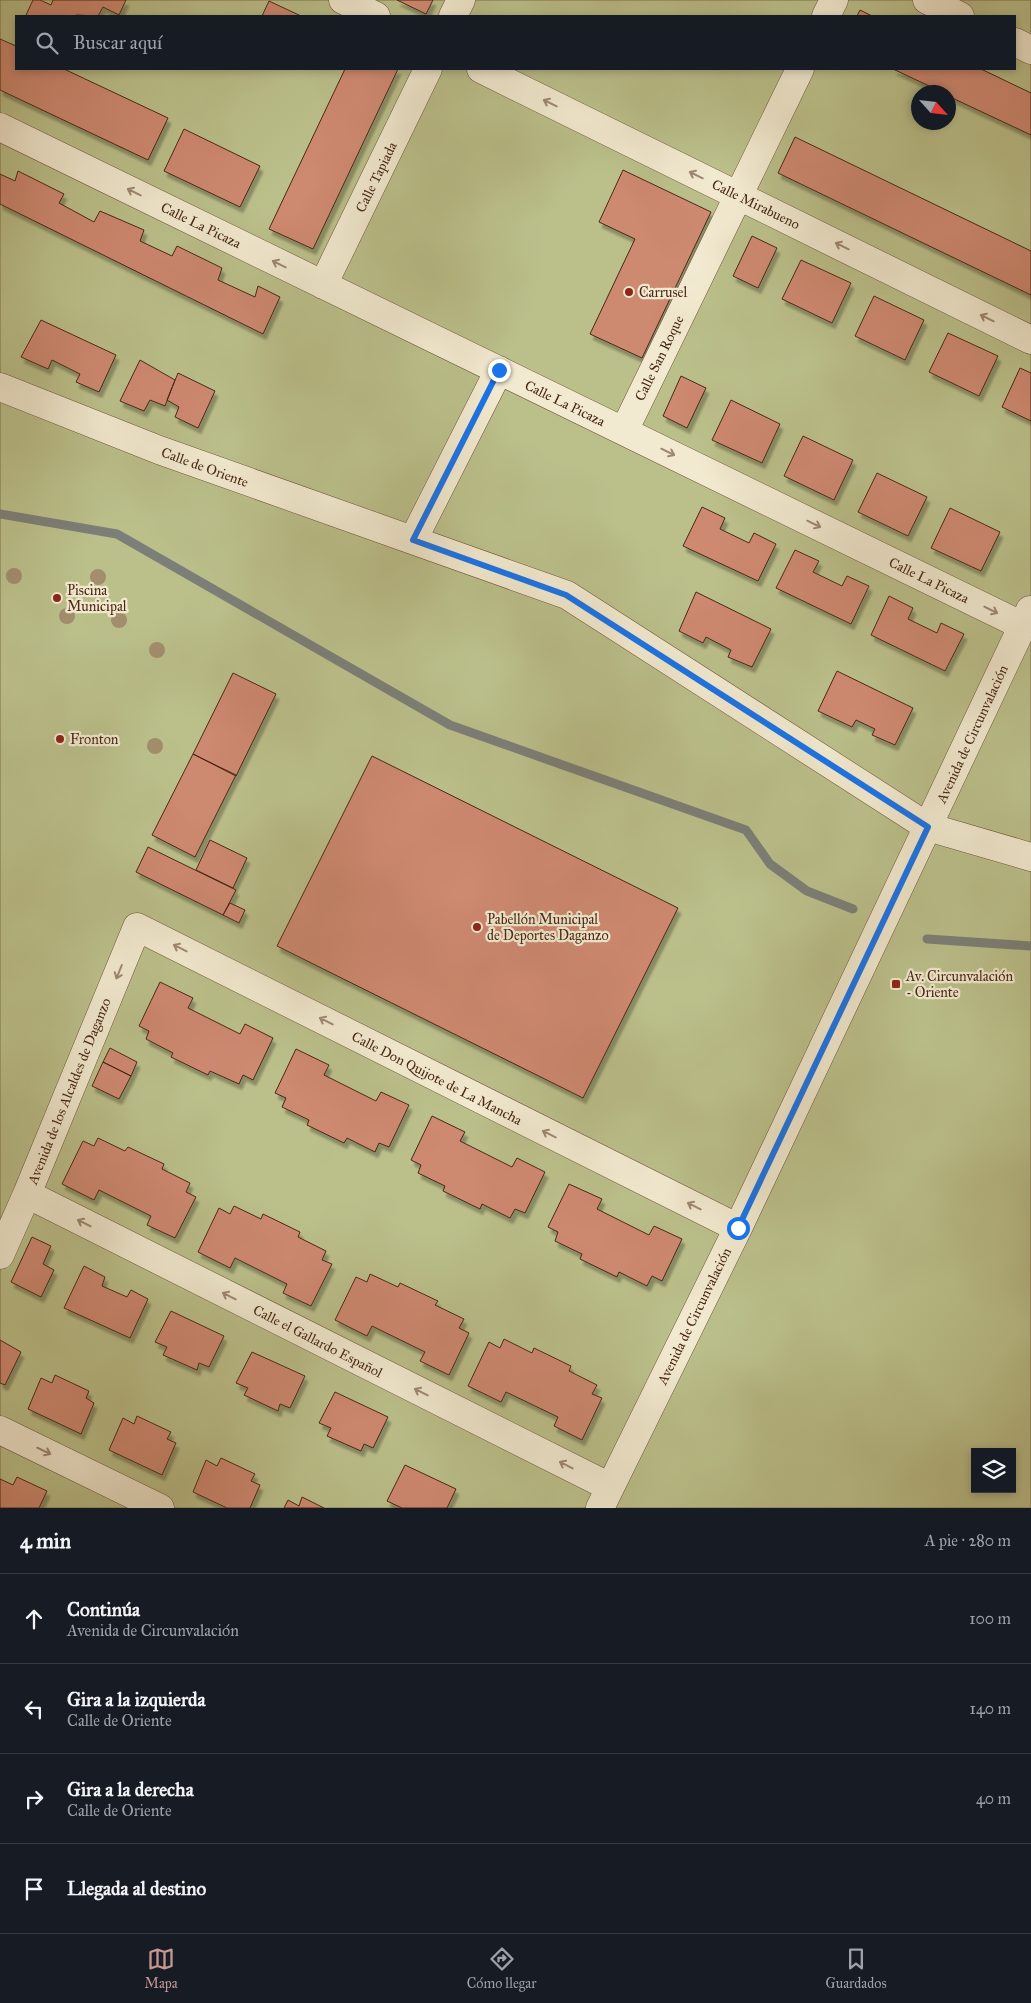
<!DOCTYPE html>
<html lang="es">
<meta charset="utf-8">
<style>
:root{--surface:#171b24;--page:#20242c;--text:#f1f3f6;--muted:#9ea1a6;--line:#363941;--accent:#c59692}
body{margin:0;font-family:"IM FELL Great Primer",serif;background:var(--page);color:var(--text)}
.controls{position:absolute;right:15px;bottom:15px;display:grid;overflow:hidden;border-radius:0px;box-shadow:0 2px 8px #0003}
.controls button{width:45px;height:45px;display:grid;place-items:center;padding:0;border:0;border-bottom:1px solid var(--line);background:var(--surface);color:var(--text);font:25px sans-serif}
.compass{position:absolute;left:911px;top:85px;width:45px;height:45px;border-radius:50%;background:var(--surface);box-shadow:0 2px 8px #0003;rotate:117deg}
.stop{position:absolute;width:15px;height:15px;margin:-11px;border:4px solid #1a73e8;border-radius:50%;background:#fff}
.stop.end{background:#1a73e8;border-color:#fff;box-shadow:0 1px 5px #0008}
.list{margin:0;padding:0;list-style:none}
h2{display:flex;justify-content:space-between;align-items:center;height:65px;margin:0;padding:0 20px;font-size:21px}
h2 small{font-size:16px;font-weight:400;color:var(--muted)}
.list li{display:grid;grid-template-columns:32px 1fr auto;gap:15px;align-items:center;box-sizing:border-box;height:90px;padding:0 20px;border-top:1px solid var(--line)}
.list b{display:block;font-size:19px;white-space:nowrap}
.list p{margin:0;font-size:16px;white-space:nowrap;color:var(--muted)}
.list em{font-size:16px;font-style:normal;color:var(--muted)}
.icon{flex:none;width:28px;height:28px;fill:none;stroke:currentColor;stroke-width:2;stroke-linecap:round;stroke-linejoin:round}
.map{position:relative;flex:none;width:1031px;height:1508px;overflow:hidden}
.search{position:absolute;background:var(--surface);box-shadow:0 2px 8px #0003;left:15px;right:15px;top:15px;height:55px;display:flex;align-items:center;gap:12px;box-sizing:border-box;padding:0 18px;border-radius:0px;color:var(--muted);font-size:19px}
.sheet{height:425px;background:var(--surface)}
nav{display:flex;justify-content:space-around;align-items:center;box-sizing:border-box;height:70px;border-top:1px solid var(--line);background:var(--surface);font-size:14px;color:var(--muted)}
nav a{display:grid;justify-items:center;gap:2px}
nav .on{color:var(--accent)}
.map>svg:first-child{display:block}
.green{fill:#bbc08b;stroke:#827450;fill-rule:evenodd}
.lines{fill:none;stroke-linecap:round;stroke-linejoin:round}
.stream{stroke:#7c7f78;stroke-width:9}
.building{fill:#ce8971;stroke:#492714;filter:url(#shadow)}
.minor-casing{stroke:#72553c;stroke-width:29}
.minor{stroke:#f2ead0;stroke-width:28}
.tree{fill:#a28e6d}
.oneway{stroke:#9e8872}
.route{stroke:#1a73e8;stroke-width:6}
.poi-dot{fill:#8f2418;stroke:#f2ead0;stroke-width:2}
.labels{text-anchor:middle;stroke-width:4.5;stroke-linejoin:round;paint-order:stroke}
.street-label{font-size:14px;fill:#492714;stroke:#f2ead0}
.poi-label{font-size:14px;fill:#492714;stroke:#f2ead0;text-anchor:start}
</style>
<div class="map">
<svg width="1031" height="1508" viewBox="0 0 1031 1508">
<defs>
<filter id="shadow"><feDropShadow dx="3" dy="5.5" stdDeviation="1" flood-color="#0004"/></filter>
</defs>
<rect width="100%" height="100%" fill="#ebdeb6"/>
<filter id="stains"><feTurbulence type="fractalNoise" baseFrequency=".004" numOctaves="4"/><feColorMatrix values="0 0 0 0 .2 0 0 0 0 .09 0 0 0 0 .02 0 0 0 .5 -.17"/></filter>
<radialGradient id="worn" r=".72"><stop offset=".6" stop-color="#630" stop-opacity="0"/><stop offset="1" stop-color="#630" stop-opacity=".3"/></radialGradient>
<!-- green -->
<path class="green" d="M 0,0 L 1031,0 L 1031,1508 L 0,1508 ZM 16,16 L 1015,16 L 1015,69 L 16,69 ZM 918,92 L 948,92 L 948,122 L 918,122 ZM 975,1452 L 1012,1452 L 1012,1489 L 975,1489 Z"/>
<g class="lines">
<!-- stream -->
<path class="stream" d="M 0,514 L 117,534 L 450,725 L 746,830 L 770,864 L 807,891 L 853,909
M 927,939 L 1031,946"/>
</g>
<!-- building -->
<path class="building" d="M 33,0 L 40,0 L 51,5 L 53,0 L 126,0 L 119,15 L 103,7 L 98,16 L 76,15 L 75,16 L 30,16 L 26,15 Z
M 397,0 L 433,0 L 426,14 Z
M 269,1 L 301,16 L 262,16 Z
M 860,10 L 872,16 L 857,16 Z
M 0,39 L 16,46 L 16,69 L 64,69 L 168,118 L 148,160 L 0,90 Z
M 345,69 L 398,69 L 313,249 L 269,229 Z
M 893,69 L 981,69 L 1031,93 L 1031,135 L 948,96 L 948,92 L 942,92 Z
M 184,129 L 260,166 L 240,207 L 164,171 Z
M 795,137 L 1031,251 L 1031,295 L 778,173 Z
M 623,170 L 711,212 L 642,358 L 590,334 L 635,239 L 599,222 Z
M 18,171 L 64,194 L 59,203 L 94,222 L 100,211 L 144,230 L 140,241 L 172,256 L 177,246 L 222,268 L 218,280 L 255,297 L 258,286 L 280,297 L 263,334 L 0,204 L 0,174 L 15,181 Z
M 752,236 L 777,248 L 758,288 L 733,276 Z
M 801,260 L 851,283 L 832,323 L 782,299 Z
M 874,296 L 924,320 L 905,360 L 855,336 Z
M 41,320 L 116,355 L 99,392 L 76,382 L 80,374 L 52,360 L 48,369 L 21,357 Z
M 948,333 L 998,356 L 979,396 L 929,372 Z
M 140,360 L 175,380 L 165,406 L 150,400 L 144,411 L 120,401 Z
M 1020,368 L 1031,373 L 1031,421 L 1002,407 Z
M 178,373 L 215,391 L 198,428 L 175,417 L 179,407 L 167,400 Z
M 681,376 L 706,388 L 687,428 L 663,416 Z
M 731,400 L 780,424 L 762,463 L 712,440 Z
M 803,436 L 853,460 L 834,500 L 784,476 Z
M 877,473 L 927,497 L 908,536 L 858,512 Z
M 702,507 L 725,518 L 720,529 L 749,543 L 754,533 L 776,544 L 758,581 L 683,546 Z
M 950,508 L 1000,532 L 981,571 L 931,548 Z
M 795,550 L 819,561 L 813,572 L 842,586 L 847,576 L 869,586 L 851,624 L 776,588 Z
M 696,592 L 771,629 L 752,667 L 728,657 L 731,650 L 706,637 L 703,643 L 679,631 Z
M 889,596 L 913,608 L 908,619 L 937,633 L 941,623 L 964,634 L 945,671 L 871,635 Z
M 837,671 L 913,708 L 895,745 L 872,735 L 875,729 L 856,720 L 852,727 L 818,711 Z
M 233,673 L 276,694 L 236,776 L 193,754 Z
M 193,754 L 236,775 L 195,857 L 152,835 Z
M 372,756 L 678,908 L 583,1098 L 277,946 Z
M 210,840 L 247,858 L 233,888 L 196,870 Z
M 148,847 L 236,890 L 223,915 L 136,872 Z
M 230,903 L 245,910 L 239,923 L 223,915 Z
M 160,982 L 193,998 L 188,1008 L 240,1034 L 245,1024 L 273,1038 L 253,1080 L 243,1075 L 239,1084 L 210,1071 L 208,1075 L 171,1057 L 173,1053 L 146,1039 L 149,1031 L 139,1026 Z
M 110,1048 L 137,1062 L 131,1076 L 103,1062 Z
M 296,1049 L 329,1065 L 324,1075 L 376,1101 L 381,1092 L 409,1105 L 389,1147 L 379,1143 L 375,1152 L 347,1138 L 344,1143 L 307,1125 L 309,1120 L 282,1107 L 286,1098 L 275,1093 Z
M 103,1062 L 131,1076 L 119,1099 L 92,1086 Z
M 432,1116 L 465,1132 L 460,1141 L 512,1167 L 517,1158 L 545,1172 L 525,1213 L 515,1209 L 510,1218 L 482,1204 L 480,1209 L 443,1191 L 445,1186 L 418,1173 L 421,1165 L 411,1160 Z
M 98,1138 L 125,1151 L 128,1147 L 164,1164 L 162,1169 L 190,1183 L 186,1192 L 196,1197 L 175,1238 L 147,1225 L 151,1216 L 99,1190 L 94,1200 L 62,1184 L 83,1141 L 94,1146 Z
M 569,1184 L 602,1199 L 597,1209 L 649,1235 L 654,1226 L 682,1239 L 662,1281 L 652,1276 L 647,1286 L 619,1272 L 617,1277 L 580,1259 L 582,1254 L 555,1241 L 558,1232 L 548,1227 Z
M 234,1206 L 261,1219 L 263,1214 L 300,1232 L 298,1237 L 326,1251 L 322,1260 L 332,1264 L 311,1306 L 283,1293 L 287,1284 L 235,1258 L 230,1268 L 198,1252 L 219,1208 L 230,1214 Z
M 32,1237 L 51,1246 L 43,1264 L 54,1270 L 41,1297 L 11,1282 Z
M 84,1266 L 105,1277 L 102,1286 L 127,1297 L 131,1290 L 148,1299 L 130,1338 L 64,1308 Z
M 370,1274 L 398,1287 L 400,1283 L 438,1301 L 435,1305 L 464,1319 L 459,1328 L 469,1333 L 449,1375 L 420,1361 L 425,1352 L 372,1326 L 367,1336 L 335,1320 L 356,1277 L 367,1282 Z
M 171,1311 L 224,1336 L 209,1367 L 199,1363 L 197,1370 L 163,1355 L 167,1347 L 155,1342 Z
M 504,1339 L 532,1353 L 534,1348 L 571,1366 L 569,1371 L 597,1385 L 592,1394 L 602,1398 L 582,1440 L 554,1426 L 558,1417 L 506,1392 L 501,1402 L 468,1386 L 489,1342 L 500,1348 Z
M 0,1340 L 21,1352 L 5,1385 L 0,1383 Z
M 252,1352 L 305,1376 L 290,1408 L 280,1404 L 278,1411 L 244,1395 L 248,1388 L 236,1383 Z
M 55,1375 L 89,1391 L 86,1398 L 94,1403 L 81,1434 L 28,1409 L 41,1378 L 52,1383 Z
M 335,1392 L 388,1417 L 373,1448 L 364,1444 L 361,1451 L 327,1436 L 331,1428 L 319,1423 Z
M 137,1416 L 171,1432 L 167,1439 L 176,1443 L 162,1475 L 109,1450 L 123,1418 L 134,1424 Z
M 221,1458 L 255,1474 L 251,1481 L 260,1485 L 250,1508 L 227,1508 L 193,1492 L 206,1460 L 217,1466 Z
M 405,1465 L 456,1489 L 447,1508 L 402,1508 L 387,1501 Z
M 17,1477 L 47,1491 L 39,1508 L 0,1508 L 0,1479 L 13,1485 Z
M 302,1497 L 324,1508 L 284,1508 L 288,1500 L 299,1506 Z"/>
<g class="lines">
<!-- minor casing -->
<g class="minor-casing">
<path id="minor" d="M 343,0 L 376,16
M 927,0 L 960,16
M 453,16 L 461,0
M 826,16 L 834,0
M 1015,42 L 1031,50
M 481,69 L 1031,340
M 0,127 L 1023,626
M 323,285 L 428,69
M 0,387 L 159,450 L 567,595 L 928,827 L 1031,857
M 624,431 L 800,69
M 413,540 L 499,370
M 27,1194 L 610,1487
M 0,1255 L 27,1194 L 137,927 L 738,1228
M 0,1430 L 160,1508
M 600,1508 L 738,1228 L 1030,610"/>
</g>
<!-- minor -->
<use href="#minor" class="minor"/>
</g>
<!-- trees -->
<g class="tree">
<circle cx="14" cy="576" r="8"/>
<circle cx="98" cy="577" r="8"/>
<circle cx="67" cy="616" r="8"/>
<circle cx="119" cy="620" r="8"/>
<circle cx="157" cy="650" r="8"/>
<circle cx="155" cy="746" r="8"/>
</g>
<!-- one-way arrows -->
<defs><path id="oneway-shaft" d="M-6 0H5M1.5-3L5.5 0L1.5 3" fill="none" stroke-width="1.6" stroke-linecap="round" stroke-linejoin="round" transform="scale(1.25)"/></defs>
<g class="oneway">
<use href="#oneway-shaft" transform="translate(550 103) rotate(-154)"/>
<use href="#oneway-shaft" transform="translate(696 175) rotate(-154)"/>
<use href="#oneway-shaft" transform="translate(134 192) rotate(-154)"/>
<use href="#oneway-shaft" transform="translate(842 246) rotate(-154)"/>
<use href="#oneway-shaft" transform="translate(279 264) rotate(-154)"/>
<use href="#oneway-shaft" transform="translate(987 318) rotate(-154)"/>
<use href="#oneway-shaft" transform="translate(668 452) rotate(26)"/>
<use href="#oneway-shaft" transform="translate(814 524) rotate(26)"/>
<use href="#oneway-shaft" transform="translate(991 610) rotate(26)"/>
<use href="#oneway-shaft" transform="translate(180 948) rotate(-153)"/>
<use href="#oneway-shaft" transform="translate(119 972) rotate(112)"/>
<use href="#oneway-shaft" transform="translate(326 1021) rotate(-153)"/>
<use href="#oneway-shaft" transform="translate(549 1134) rotate(-153)"/>
<use href="#oneway-shaft" transform="translate(694 1206) rotate(-153)"/>
<use href="#oneway-shaft" transform="translate(84 1223) rotate(-153)"/>
<use href="#oneway-shaft" transform="translate(229 1296) rotate(-153)"/>
<use href="#oneway-shaft" transform="translate(421 1392) rotate(-153)"/>
<use href="#oneway-shaft" transform="translate(44 1451) rotate(26)"/>
<use href="#oneway-shaft" transform="translate(566 1465) rotate(-153)"/>
</g>
<g class="lines">
<!-- route -->
<path class="route" d="M 499,370 L 413,540 L 566,595 L 928,827 L 738,1228"/>
</g>
<!-- markers -->
<g class="poi-dot">
<circle cx="629" cy="292" r="5"/>
<circle cx="57" cy="598" r="5"/>
<circle cx="60" cy="739" r="5"/>
<circle cx="477" cy="927" r="5"/>
<rect x="891" y="979" width="10" height="10" rx="2.5"/>
</g>
<g class="labels">
<!-- street labels -->
<g class="street-label">
<text transform="translate(376 177) rotate(-64)" y="5">Calle Tapiada</text>
<text transform="translate(756 204) rotate(26)" y="5">Calle Mirabueno</text>
<text transform="translate(201 225) rotate(26)" y="5">Calle La Picaza</text>
<text transform="translate(659 358) rotate(-64)" y="5">Calle San Roque</text>
<text transform="translate(565 403) rotate(26)" y="5">Calle La Picaza</text>
<text transform="translate(205 467) rotate(20)" y="5">Calle de Oriente</text>
<text transform="translate(929 580) rotate(26)" y="5">Calle La Picaza</text>
<text transform="translate(972 734) rotate(-65)" y="5">Avenida de Circunvalación</text>
<text transform="translate(437 1078) rotate(27)" y="5">Calle Don Quijote de La Mancha</text>
<text transform="translate(69 1091) rotate(-68)" y="5">Avenida de los Alcaldes de Daganzo</text>
<text transform="translate(694 1316) rotate(-64)" y="5">Avenida de Circunvalación</text>
<text transform="translate(318 1341) rotate(27)" y="5">Calle el Gallardo Español</text>
</g>
<!-- poi labels -->
<g class="poi-label">
<text x="639" y="297">Carrusel</text>
<text x="67" y="595">Piscina<tspan x="67" dy="16">Municipal</tspan></text>
<text x="70" y="744">Fronton</text>
<text x="487" y="924">Pabellón Municipal<tspan x="487" dy="16">de Deportes Daganzo</tspan></text>
<text x="906" y="981">Av. Circunvalación<tspan x="906" dy="16">- Oriente</tspan></text>
</g>
</g>
<rect width="100%" height="100%" filter="url(#stains)"/>
<rect width="100%" height="100%" fill="url(#worn)"/>
</svg>
<div class="controls">
<button><svg class="icon" aria-label="layers" viewBox="0 0 24 24"><path d="M12 4l9 5-9 5-9-5zM3 14l9 5 9-5"/></svg></button>
</div>
<svg class="compass" viewBox="-18 -18 36 36"><path d="M0-13l5 13h-10z" fill="#e53935"/><path d="M0 13l5-13h-10z" fill="#9ea1a6"/></svg>
<div class="stop" style="left:738px;top:1228px"></div>
<div class="stop end" style="left:499px;top:370px"></div>
<div class="search"><svg class="icon" aria-label="search" viewBox="0 0 24 24"><circle cx="10" cy="10" r="6"/><path d="M15 15l6 6"/></svg>Buscar aquí</div>
</div>
<section class="sheet">
<h2>4 min<small>A pie · 280 m</small></h2>
<ul class="list">
<li><svg class="icon" aria-label="ahead" viewBox="0 0 24 24"><path d="M12 20V5M6 11l6-6 6 6"/></svg><div><b>Continúa</b><p>Avenida de Circunvalación</p></div><em>100 m</em></li>
<li><svg class="icon" aria-label="left" viewBox="0 0 24 24"><path d="M17 20v-9H6M10 6l-5 5 5 5"/></svg><div><b>Gira a la izquierda</b><p>Calle de Oriente</p></div><em>140 m</em></li>
<li><svg class="icon" aria-label="right" viewBox="0 0 24 24"><path d="M7 20v-9h11M14 6l5 5-5 5"/></svg><div><b>Gira a la derecha</b><p>Calle de Oriente</p></div><em>40 m</em></li>
<li><svg class="icon" aria-label="arrive" viewBox="0 0 24 24"><path d="M6 21V4h12l-3 4 3 4H6"/></svg><div><b>Llegada al destino</b></div></li>
</ul>
</section>
<nav>
<a class="on"><svg class="icon" aria-label="map" viewBox="0 0 24 24"><path d="M3 6l6-2 6 2 6-2v14l-6 2-6-2-6 2zM9 4v14M15 6v14"/></svg>Mapa</a>
<a><svg class="icon" aria-label="directions" viewBox="0 0 24 24"><path d="M12 3l9 9-9 9-9-9zM9 14v-3h6M13 9l2 2-2 2"/></svg>Cómo llegar</a>
<a><svg class="icon" aria-label="saved" viewBox="0 0 24 24"><path d="M7 4h10v16l-5-4-5 4z"/></svg>Guardados</a>
</nav>
